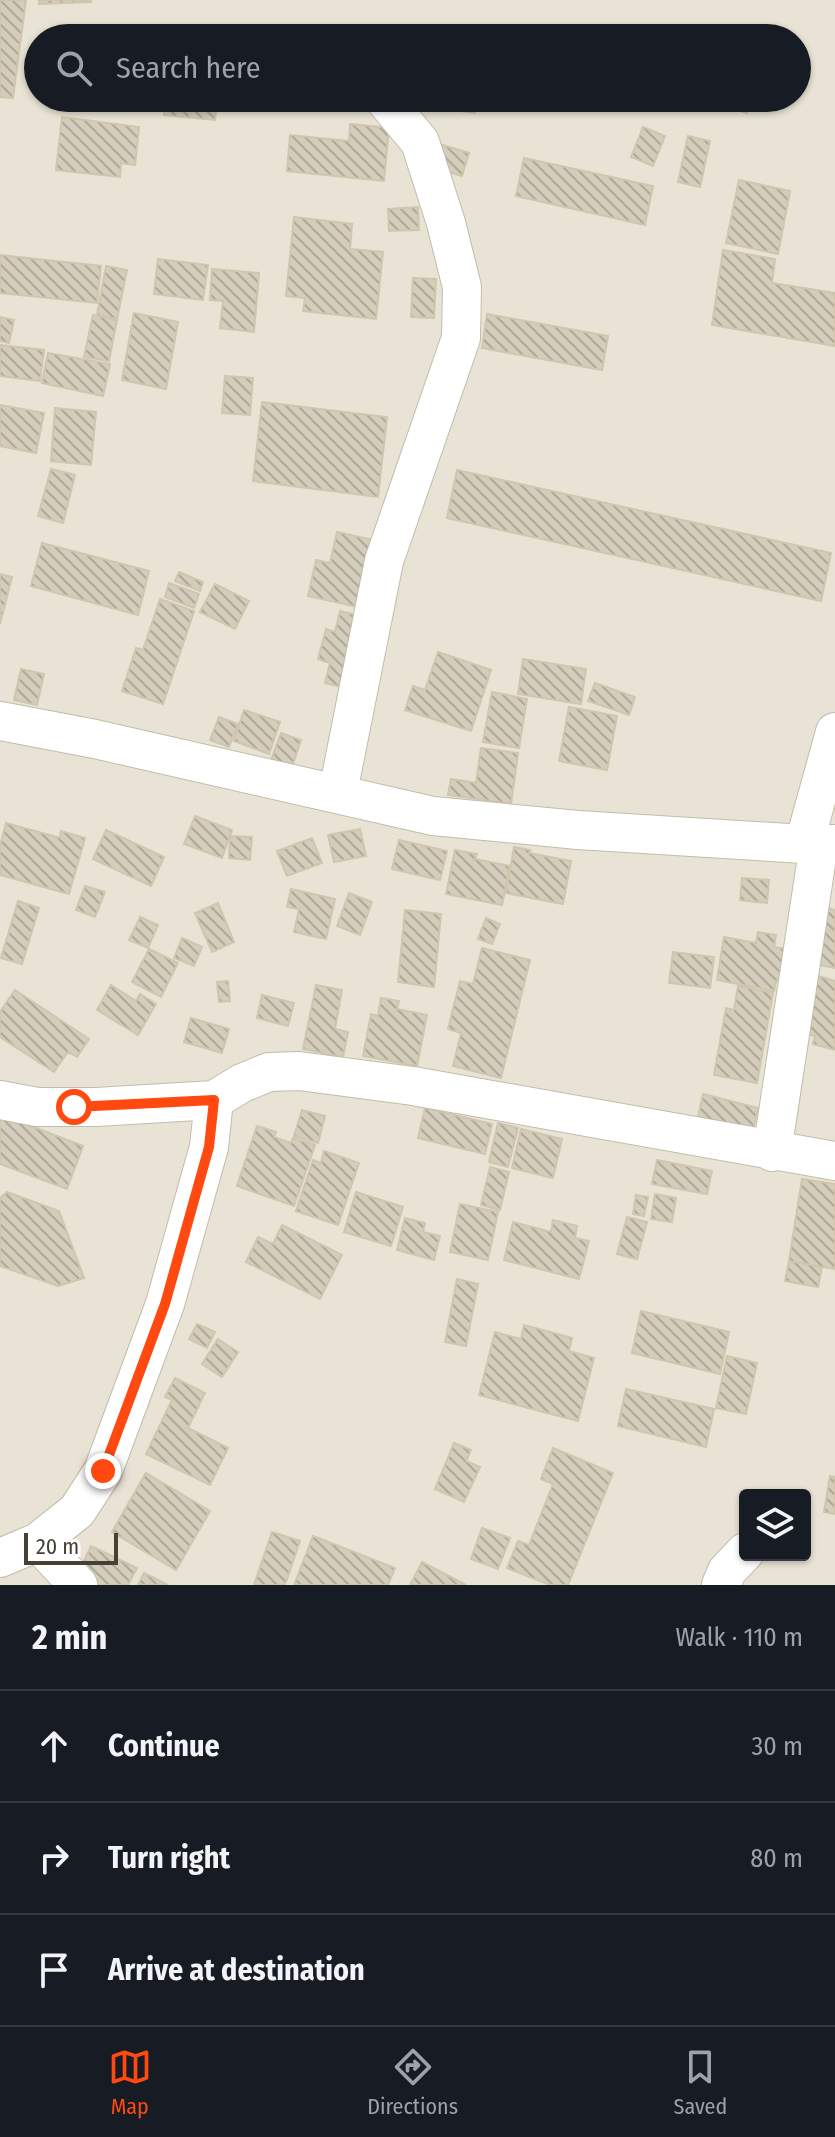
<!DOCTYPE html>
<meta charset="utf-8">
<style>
:root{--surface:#171b24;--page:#242831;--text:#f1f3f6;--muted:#9ea1a6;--line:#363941;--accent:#ff4911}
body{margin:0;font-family:"Fira Sans Condensed",sans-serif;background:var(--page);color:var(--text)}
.controls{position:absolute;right:24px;bottom:24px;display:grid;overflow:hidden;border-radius:8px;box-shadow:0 2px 6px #0004}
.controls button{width:72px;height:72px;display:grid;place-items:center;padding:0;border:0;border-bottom:2px solid var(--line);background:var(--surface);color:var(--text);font:40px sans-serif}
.scale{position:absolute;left:24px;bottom:20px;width:94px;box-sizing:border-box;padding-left:8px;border:4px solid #464135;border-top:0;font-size:22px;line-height:28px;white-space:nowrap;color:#464135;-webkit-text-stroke:6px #fff;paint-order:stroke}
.stop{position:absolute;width:24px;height:24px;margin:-18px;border:6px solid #ff4911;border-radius:50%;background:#fff}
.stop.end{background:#ff4911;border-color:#fff;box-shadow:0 2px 8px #0008}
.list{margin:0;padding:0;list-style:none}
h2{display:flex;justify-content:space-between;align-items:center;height:104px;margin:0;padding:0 32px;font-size:34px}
h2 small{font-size:26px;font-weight:400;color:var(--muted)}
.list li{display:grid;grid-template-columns:52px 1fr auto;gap:24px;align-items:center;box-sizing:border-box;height:112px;padding:0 32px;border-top:2px solid var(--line)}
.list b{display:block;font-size:30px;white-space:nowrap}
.list em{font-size:26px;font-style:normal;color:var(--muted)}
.icon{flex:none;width:44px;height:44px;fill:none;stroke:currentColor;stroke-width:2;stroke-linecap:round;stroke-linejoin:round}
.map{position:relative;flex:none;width:835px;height:1585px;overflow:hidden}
.search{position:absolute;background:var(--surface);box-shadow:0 2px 6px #0004;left:24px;right:24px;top:24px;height:88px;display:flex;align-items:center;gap:20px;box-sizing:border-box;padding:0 28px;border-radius:44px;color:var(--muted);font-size:30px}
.sheet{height:440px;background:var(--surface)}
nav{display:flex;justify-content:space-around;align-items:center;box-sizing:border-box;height:112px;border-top:2px solid var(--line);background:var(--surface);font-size:22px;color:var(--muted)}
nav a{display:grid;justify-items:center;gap:4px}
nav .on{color:var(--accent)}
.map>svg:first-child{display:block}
.residential{fill:#e8e3d4;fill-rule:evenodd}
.building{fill:url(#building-back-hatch);stroke:#d0c6ae;stroke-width:2}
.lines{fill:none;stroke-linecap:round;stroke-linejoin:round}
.minor-casing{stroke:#c2bcab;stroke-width:40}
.minor{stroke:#fff;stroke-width:38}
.route{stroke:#ff4911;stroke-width:10}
</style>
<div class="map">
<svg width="835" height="1585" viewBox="0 0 835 1585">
<defs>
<pattern id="building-back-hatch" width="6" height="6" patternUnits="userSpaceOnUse" patternTransform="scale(2)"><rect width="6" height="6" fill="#d5cdbb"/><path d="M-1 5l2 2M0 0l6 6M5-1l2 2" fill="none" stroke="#afa899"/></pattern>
</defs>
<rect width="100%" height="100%" fill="#f3f0e6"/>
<!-- residential -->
<path class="residential" d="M 0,0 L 835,0 L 835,1585 L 0,1585 ZM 38,38 L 797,38 L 797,98 L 38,98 ZM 745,1495 L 805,1495 L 805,1555 L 745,1555 Z"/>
<!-- building -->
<path class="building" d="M 0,0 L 26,0 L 13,98 L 0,97 Z
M 39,0 L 91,0 L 91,2 L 39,4 Z
M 90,30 L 162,37 L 161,38 L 90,38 Z
M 173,30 L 224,34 L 223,38 L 172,38 Z
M 166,98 L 217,98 L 215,120 L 164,115 Z
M 453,98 L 477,98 L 475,113 L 452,110 Z
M 695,98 L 751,98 L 747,113 Z
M 62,117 L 139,127 L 135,165 L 121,163 L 120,177 L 56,170 Z
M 350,124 L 389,128 L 384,181 L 287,171 L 290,135 L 349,141 Z
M 643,127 L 665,136 L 653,166 L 631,157 Z
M 688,136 L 710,141 L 700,187 L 678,182 Z
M 439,144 L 469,153 L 462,176 L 432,167 Z
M 524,158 L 653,186 L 645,225 L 516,196 Z
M 739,180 L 790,191 L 778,254 L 726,243 Z
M 418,207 L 419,230 L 389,231 L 388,209 Z
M 294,217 L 352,224 L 350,249 L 383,252 L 376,319 L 303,311 L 305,298 L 286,296 Z
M 723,250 L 775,259 L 772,283 L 835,293 L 835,346 L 712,325 Z
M 0,255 L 101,266 L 97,303 L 0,293 Z
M 158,259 L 208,265 L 203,300 L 154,294 Z
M 106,266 L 127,270 L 117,319 L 97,315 Z
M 212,269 L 259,273 L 254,332 L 220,328 L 223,301 L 210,300 Z
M 413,278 L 436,279 L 434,318 L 411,317 Z
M 134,313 L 178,322 L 166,389 L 122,380 Z
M 487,314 L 608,336 L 602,370 L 482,348 Z
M 93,315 L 117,320 L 109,361 L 84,357 Z
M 0,317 L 14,320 L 9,343 L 0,341 Z
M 0,345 L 44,350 L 40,381 L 0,376 Z
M 48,353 L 110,364 L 103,396 L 42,383 Z
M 225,376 L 253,378 L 250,415 L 222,413 Z
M 262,402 L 387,417 L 378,497 L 253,481 Z
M 0,405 L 44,413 L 36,453 L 0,446 Z
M 55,408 L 96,412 L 91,465 L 51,461 Z
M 51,469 L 75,475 L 63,523 L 38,516 Z
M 457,470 L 831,553 L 821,601 L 447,518 Z
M 337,532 L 373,540 L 358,607 L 308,596 L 316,560 L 330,563 Z
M 42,543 L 149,571 L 138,615 L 31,586 Z
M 179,572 L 203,582 L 200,591 L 175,581 Z
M 0,574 L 12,577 L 0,624 Z
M 169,583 L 199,594 L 194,608 L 165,597 Z
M 215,584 L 249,601 L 235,629 L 200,612 Z
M 160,599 L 194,611 L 163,704 L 122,691 L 136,648 L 143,650 Z
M 340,611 L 365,617 L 346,688 L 325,683 L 330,663 L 318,659 L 326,629 L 335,632 Z
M 438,652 L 491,670 L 471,731 L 405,710 L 413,686 L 425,690 Z
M 523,659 L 586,669 L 581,704 L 518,694 Z
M 21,669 L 44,674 L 37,705 L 14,700 Z
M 595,683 L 635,697 L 629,715 L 588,701 Z
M 492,692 L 527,699 L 519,748 L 483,742 Z
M 569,707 L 617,716 L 607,770 L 559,761 Z
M 244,710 L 280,722 L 269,754 L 234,741 Z
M 219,717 L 238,724 L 229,747 L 210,740 Z
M 281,733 L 301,740 L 291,770 L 270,763 Z
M 481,748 L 518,753 L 511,804 L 448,795 L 451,779 L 476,783 Z
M 195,816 L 232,830 L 222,858 L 184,844 Z
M 6,823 L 60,838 L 61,831 L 85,838 L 69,894 L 0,875 L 0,846 Z
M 360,829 L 366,856 L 334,862 L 328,835 Z
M 106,830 L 164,857 L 151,886 L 93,859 Z
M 230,836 L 252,837 L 250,860 L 229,858 Z
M 312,838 L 322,863 L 287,876 L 277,851 Z
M 399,840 L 447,851 L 440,880 L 392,869 Z
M 514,847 L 530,850 L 529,853 L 571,861 L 563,904 L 506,893 Z
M 455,850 L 477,854 L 475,859 L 510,866 L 502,905 L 446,894 Z
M 742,878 L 769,880 L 767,903 L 740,900 Z
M 85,886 L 105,892 L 95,917 L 76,910 Z
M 291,889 L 335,899 L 326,939 L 294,932 L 299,909 L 287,907 Z
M 349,893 L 372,902 L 360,935 L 337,926 Z
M 18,901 L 39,908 L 22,964 L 1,958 Z
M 218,903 L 234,942 L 212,952 L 195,913 Z
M 825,907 L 835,910 L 835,968 L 814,964 Z
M 405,910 L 441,914 L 434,987 L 398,982 Z
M 140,917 L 158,925 L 148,948 L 129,940 Z
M 486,918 L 500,924 L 492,944 L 478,939 Z
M 758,932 L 776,935 L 774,947 L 792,950 L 786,983 L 776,981 L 774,991 L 717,980 L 724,937 L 756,943 Z
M 182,938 L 202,947 L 194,966 L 174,958 Z
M 482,948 L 530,960 L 501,1078 L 453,1066 L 461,1033 L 448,1029 L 460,981 L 473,984 Z
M 149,949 L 178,963 L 161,997 L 132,982 Z
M 673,952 L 714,957 L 710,988 L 669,983 Z
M 815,975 L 835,981 L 835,1050 L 813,1044 L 815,1036 L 800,1033 Z
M 228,981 L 230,1001 L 219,1002 L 217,982 Z
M 111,985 L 136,1001 L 140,994 L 156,1004 L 138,1035 L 97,1010 Z
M 316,985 L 342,990 L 335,1029 L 348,1032 L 343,1057 L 303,1049 Z
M 738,986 L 773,993 L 757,1083 L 714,1075 L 726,1008 L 734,1010 Z
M 15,990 L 89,1039 L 77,1057 L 68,1052 L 54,1072 L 0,1037 L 0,1012 Z
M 262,995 L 294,1003 L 288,1026 L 257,1018 Z
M 381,998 L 399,1001 L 397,1009 L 427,1015 L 417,1066 L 363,1056 L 371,1014 L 378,1016 Z
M 191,1018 L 229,1029 L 222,1053 L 184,1042 Z
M 703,1094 L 758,1108 L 751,1139 L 696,1126 Z
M 425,1108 L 492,1124 L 485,1154 L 418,1138 Z
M 302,1110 L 325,1116 L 318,1143 L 294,1136 Z
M 0,1114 L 83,1146 L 67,1189 L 0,1164 Z
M 498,1123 L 518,1128 L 508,1167 L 489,1162 Z
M 257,1126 L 276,1132 L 274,1137 L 291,1143 L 293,1138 L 315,1145 L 294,1206 L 237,1186 Z
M 521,1129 L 562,1139 L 553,1178 L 512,1168 Z
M 324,1151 L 359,1163 L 338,1225 L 296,1211 L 313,1160 L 321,1163 Z
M 657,1160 L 712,1171 L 707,1194 L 652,1184 Z
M 490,1167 L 509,1172 L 500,1210 L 481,1205 Z
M 802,1179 L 835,1184 L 835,1269 L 789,1261 Z
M 7,1192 L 59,1211 L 84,1278 L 58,1286 L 0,1266 L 0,1198 Z
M 356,1192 L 403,1207 L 391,1246 L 344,1232 Z
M 655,1194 L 676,1198 L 672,1222 L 651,1219 Z
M 636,1195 L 648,1197 L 644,1216 L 633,1214 Z
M 460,1204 L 498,1212 L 488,1260 L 450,1252 Z
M 627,1217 L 647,1222 L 637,1259 L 617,1254 Z
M 405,1218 L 425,1223 L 423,1232 L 440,1236 L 434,1260 L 397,1250 Z
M 553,1220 L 577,1226 L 575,1238 L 589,1241 L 579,1279 L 504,1260 L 513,1222 L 551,1232 Z
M 282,1225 L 342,1255 L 320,1299 L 246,1262 L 258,1237 L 273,1244 Z
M 789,1261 L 822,1267 L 818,1287 L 785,1281 Z
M 457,1279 L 478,1284 L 466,1346 L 445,1342 Z
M 641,1311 L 729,1332 L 720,1374 L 632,1353 Z
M 197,1324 L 215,1332 L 207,1348 L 189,1339 Z
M 524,1325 L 572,1338 L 569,1351 L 594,1358 L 578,1421 L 479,1395 L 495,1332 L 521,1339 Z
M 218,1339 L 238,1352 L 222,1377 L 202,1364 Z
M 727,1356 L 757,1363 L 746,1414 L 716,1408 Z
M 175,1378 L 205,1393 L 188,1428 L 228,1448 L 210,1485 L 146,1454 L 172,1400 L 165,1397 Z
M 626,1389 L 714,1409 L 706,1447 L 618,1426 Z
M 454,1443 L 471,1450 L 466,1461 L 480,1467 L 464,1502 L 435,1489 Z
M 553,1448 L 613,1473 L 568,1585 L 550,1585 L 507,1568 L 518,1541 L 529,1545 L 553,1484 L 541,1479 Z
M 146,1473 L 210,1511 L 176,1570 L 112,1532 Z
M 830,1476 L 835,1477 L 835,1514 L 824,1512 Z
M 482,1528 L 510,1538 L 498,1569 L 471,1559 Z
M 272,1532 L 300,1541 L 285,1585 L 254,1585 Z
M 313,1536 L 395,1568 L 388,1585 L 294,1585 Z
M 91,1546 L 137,1568 L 128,1585 L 91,1585 L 76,1578 Z
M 422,1562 L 466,1585 L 410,1585 Z
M 144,1573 L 168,1585 L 138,1585 Z"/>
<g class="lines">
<!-- minor casing -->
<g class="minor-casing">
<path id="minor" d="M 0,721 L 95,739 L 433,816 L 578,830 L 804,844 L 835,844
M 338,792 L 384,561 L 461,338 L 462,287 L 446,223 L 420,142 L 385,100
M 804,844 L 835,732
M 0,1100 L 37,1107 L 96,1107 L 214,1100 L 242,1083 L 269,1072 L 299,1071 L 413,1086 L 835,1161
M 772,1152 L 819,844
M 38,1542 L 78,1585
M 0,1558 L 38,1542 L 77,1511 L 103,1471 L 165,1304 L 209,1147 L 214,1100
M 721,1585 L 727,1571 L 745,1552"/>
</g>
<!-- minor -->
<use href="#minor" class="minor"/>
</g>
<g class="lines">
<!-- route -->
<path class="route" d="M 74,1107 L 214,1100 L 209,1147 L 165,1304 L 103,1471"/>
</g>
</svg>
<div class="controls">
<button><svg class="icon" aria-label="layers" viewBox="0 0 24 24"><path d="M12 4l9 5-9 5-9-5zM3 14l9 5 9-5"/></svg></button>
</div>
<div class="scale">20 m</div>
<div class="stop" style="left:74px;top:1107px"></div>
<div class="stop end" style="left:103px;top:1471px"></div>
<div class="search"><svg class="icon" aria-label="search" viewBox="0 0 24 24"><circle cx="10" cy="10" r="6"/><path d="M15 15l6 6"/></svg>Search here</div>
</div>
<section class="sheet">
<h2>2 min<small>Walk · 110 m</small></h2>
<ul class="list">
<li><svg class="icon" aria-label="ahead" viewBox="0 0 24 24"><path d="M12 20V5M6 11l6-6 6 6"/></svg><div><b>Continue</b></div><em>30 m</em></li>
<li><svg class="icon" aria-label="right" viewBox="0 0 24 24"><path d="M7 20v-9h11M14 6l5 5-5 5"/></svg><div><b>Turn right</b></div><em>80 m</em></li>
<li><svg class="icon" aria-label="arrive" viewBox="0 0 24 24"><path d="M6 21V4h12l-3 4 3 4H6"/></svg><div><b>Arrive at destination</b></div></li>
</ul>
</section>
<nav>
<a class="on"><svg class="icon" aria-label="map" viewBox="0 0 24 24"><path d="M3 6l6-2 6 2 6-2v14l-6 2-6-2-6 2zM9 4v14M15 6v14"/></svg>Map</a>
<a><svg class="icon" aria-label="directions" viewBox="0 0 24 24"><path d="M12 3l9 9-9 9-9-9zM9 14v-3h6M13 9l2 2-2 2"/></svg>Directions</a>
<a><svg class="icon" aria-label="saved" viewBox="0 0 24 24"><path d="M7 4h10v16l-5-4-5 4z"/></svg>Saved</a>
</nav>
